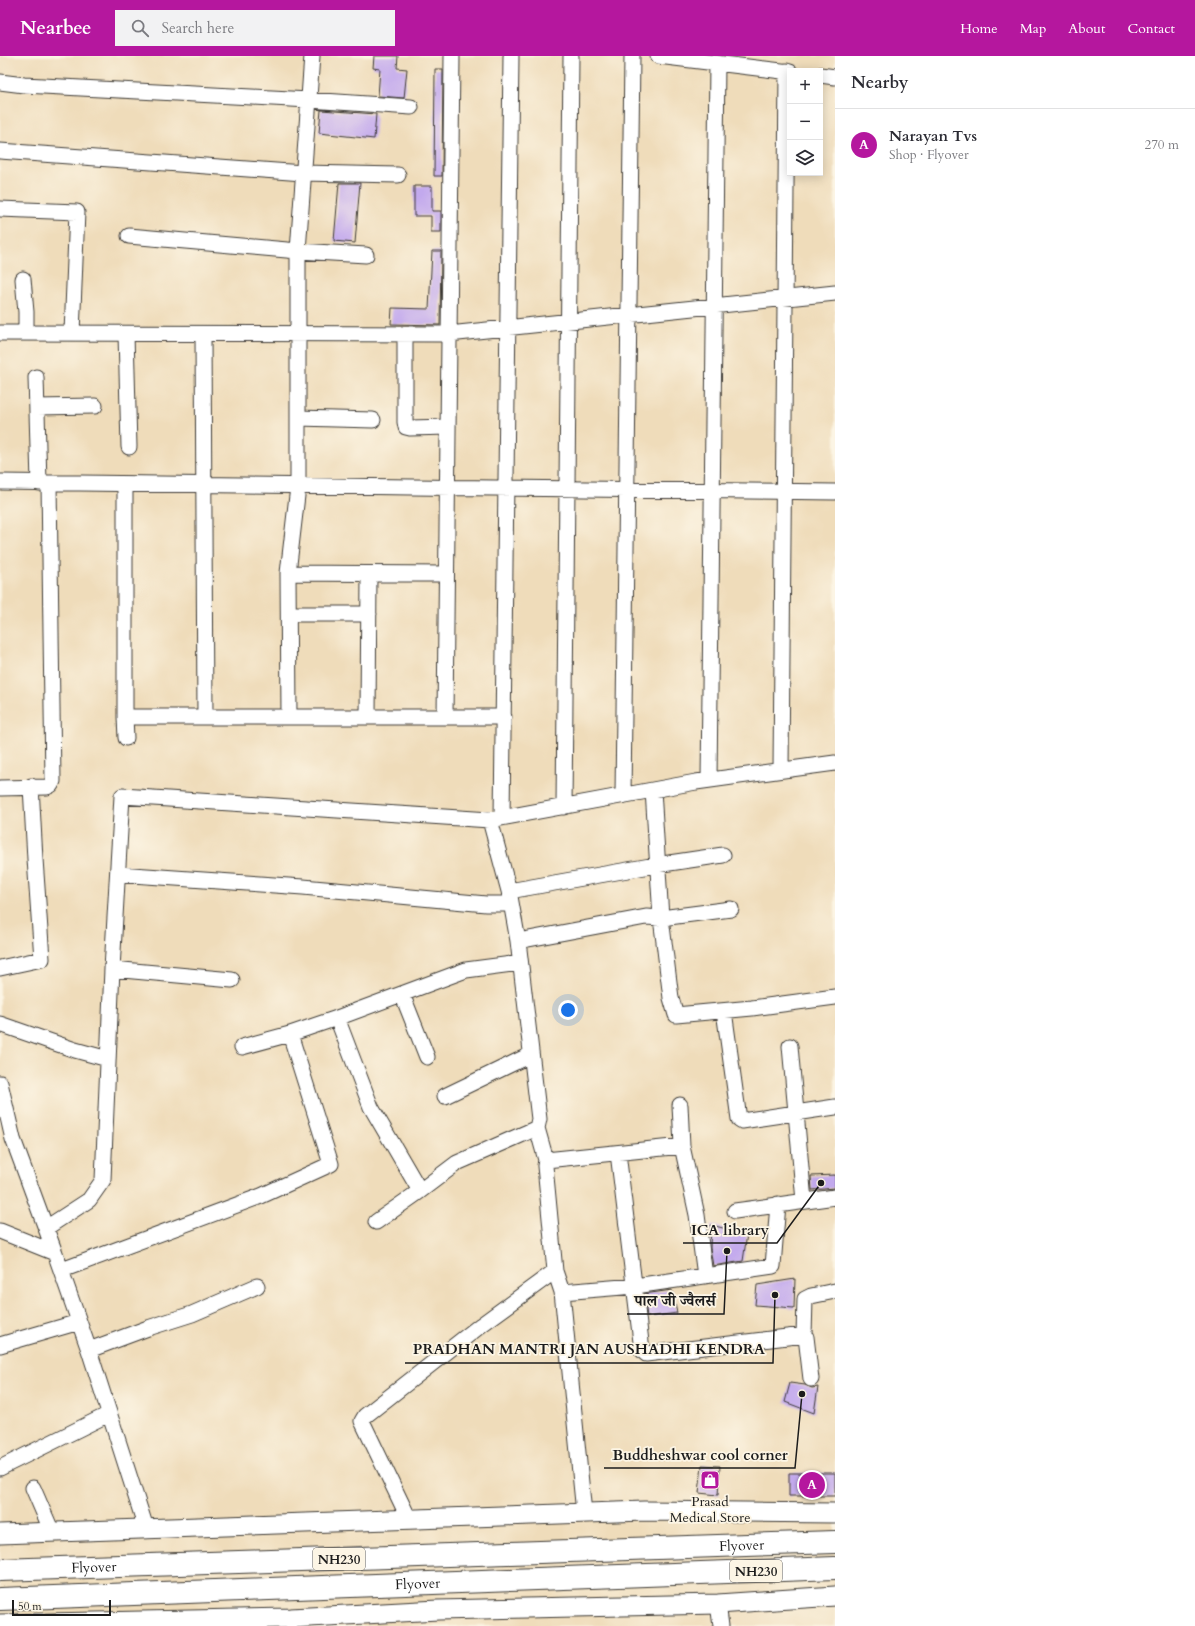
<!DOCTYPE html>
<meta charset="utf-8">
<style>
:root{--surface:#fff;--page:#f2f2f3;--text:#2b2b33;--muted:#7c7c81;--line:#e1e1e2;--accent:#b5179e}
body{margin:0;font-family:Cardo,"Noto Serif Devanagari",serif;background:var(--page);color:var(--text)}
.controls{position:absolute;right:12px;top:12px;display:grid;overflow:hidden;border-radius:0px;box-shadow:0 2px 10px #0003}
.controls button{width:36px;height:36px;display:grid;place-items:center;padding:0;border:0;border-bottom:1px solid var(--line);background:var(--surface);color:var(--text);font:20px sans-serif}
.scale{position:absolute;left:12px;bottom:10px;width:99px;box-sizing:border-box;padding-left:4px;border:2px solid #1c1c1c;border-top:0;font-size:11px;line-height:14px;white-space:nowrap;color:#1c1c1c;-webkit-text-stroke:3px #fcf5e5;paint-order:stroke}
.you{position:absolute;left:568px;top:954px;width:14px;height:14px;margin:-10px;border:3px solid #fff;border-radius:50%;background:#1a73e8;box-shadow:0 0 0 6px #1a73e833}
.badge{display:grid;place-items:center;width:26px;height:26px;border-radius:50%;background:var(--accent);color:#fff;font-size:13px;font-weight:700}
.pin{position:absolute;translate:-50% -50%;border:2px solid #fff;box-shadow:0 1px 4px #0006}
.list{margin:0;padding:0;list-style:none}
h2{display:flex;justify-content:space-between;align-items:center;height:52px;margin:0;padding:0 16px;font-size:17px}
h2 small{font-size:13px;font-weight:400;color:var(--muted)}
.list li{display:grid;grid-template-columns:26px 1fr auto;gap:12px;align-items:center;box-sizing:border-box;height:72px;padding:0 16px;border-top:1px solid var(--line)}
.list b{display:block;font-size:15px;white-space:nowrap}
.list p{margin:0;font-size:13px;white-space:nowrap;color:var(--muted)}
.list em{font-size:13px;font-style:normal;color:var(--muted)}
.icon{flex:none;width:22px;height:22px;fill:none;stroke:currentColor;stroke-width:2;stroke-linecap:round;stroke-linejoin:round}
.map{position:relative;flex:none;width:835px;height:1570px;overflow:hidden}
header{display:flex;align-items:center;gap:24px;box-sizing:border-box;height:56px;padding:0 20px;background:var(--accent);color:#fff}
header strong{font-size:19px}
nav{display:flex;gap:22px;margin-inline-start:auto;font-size:14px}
.search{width:280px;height:36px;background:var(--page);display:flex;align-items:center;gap:10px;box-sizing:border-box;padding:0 14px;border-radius:0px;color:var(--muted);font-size:15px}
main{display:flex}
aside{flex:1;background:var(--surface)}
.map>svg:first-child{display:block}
.building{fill:#c2a9ed}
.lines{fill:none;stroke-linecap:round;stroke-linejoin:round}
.minor-casing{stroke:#3c3934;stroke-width:17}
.tertiary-casing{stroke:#3c3934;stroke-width:21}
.trunk-casing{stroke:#3c3934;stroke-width:24}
.minor{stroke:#fff;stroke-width:15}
.tertiary{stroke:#fff;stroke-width:19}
.trunk{stroke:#fff;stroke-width:22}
.labels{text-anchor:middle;stroke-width:3.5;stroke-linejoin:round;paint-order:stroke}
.shield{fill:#fcf5e5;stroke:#5f5d58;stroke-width:1}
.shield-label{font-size:13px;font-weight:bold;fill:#1c1c1c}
.poi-label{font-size:14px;fill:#1c1c1c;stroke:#fcf5e5}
.street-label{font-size:14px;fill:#1c1c1c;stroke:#fcf5e5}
.leader{fill:none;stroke:#1c1c1c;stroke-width:1.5}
.callout-dot{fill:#1c1c1c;stroke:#fcf5e5;stroke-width:1.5}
.callout-label{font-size:15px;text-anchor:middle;font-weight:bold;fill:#1c1c1c;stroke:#fcf5e5;stroke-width:3.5;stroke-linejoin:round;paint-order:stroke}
</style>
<header>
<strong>Nearbee</strong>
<div class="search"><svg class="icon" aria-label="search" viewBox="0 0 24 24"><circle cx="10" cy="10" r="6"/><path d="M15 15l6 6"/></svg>Search here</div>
<nav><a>Home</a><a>Map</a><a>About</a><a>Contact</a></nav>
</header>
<main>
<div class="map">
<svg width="835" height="1570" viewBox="0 0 835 1570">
<rect width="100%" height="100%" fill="#fcf5e5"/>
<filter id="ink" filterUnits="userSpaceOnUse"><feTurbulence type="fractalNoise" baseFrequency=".025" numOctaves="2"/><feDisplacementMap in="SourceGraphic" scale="8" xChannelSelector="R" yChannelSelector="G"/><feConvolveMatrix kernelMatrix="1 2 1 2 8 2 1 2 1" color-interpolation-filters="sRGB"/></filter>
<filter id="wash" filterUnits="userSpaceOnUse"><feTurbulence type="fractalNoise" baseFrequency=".012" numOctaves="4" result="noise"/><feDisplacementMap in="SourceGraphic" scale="16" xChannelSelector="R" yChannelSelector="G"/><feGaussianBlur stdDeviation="0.9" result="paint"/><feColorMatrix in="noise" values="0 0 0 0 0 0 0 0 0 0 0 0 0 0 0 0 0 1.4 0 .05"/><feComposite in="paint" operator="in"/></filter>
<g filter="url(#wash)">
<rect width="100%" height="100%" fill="#efdcba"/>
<g id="blocks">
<!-- building -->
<path class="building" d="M 374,0 L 398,0 L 397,12 L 407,13 L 404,42 L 378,40 L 380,13 L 373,12 Z
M 435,13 L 443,13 L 442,120 L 434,120 Z
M 321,54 L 376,58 L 374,83 L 319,77 Z
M 339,127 L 360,127 L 355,187 L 334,185 Z
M 414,130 L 432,130 L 432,155 L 441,155 L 441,176 L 431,176 L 431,160 L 414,160 Z
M 432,195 L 441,195 L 440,269 L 391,268 L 392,252 L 429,253 Z
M 835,1119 L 835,1132 L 812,1134 L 811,1120 Z
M 711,1169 L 747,1178 L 743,1205 L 713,1210 L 710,1192 Z
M 795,1223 L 794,1252 L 755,1249 L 757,1229 Z
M 672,1234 L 677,1257 L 647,1261 L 644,1238 Z
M 790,1327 L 805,1329 L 812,1332 L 818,1331 L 814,1357 L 785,1346 Z
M 702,1409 L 720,1410 L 718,1439 L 699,1437 Z
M 789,1417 L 835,1417 L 835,1440 L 789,1440 Z"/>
</g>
</g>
<g filter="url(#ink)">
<use href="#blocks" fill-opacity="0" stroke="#3c3934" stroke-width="1"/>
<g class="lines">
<!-- minor casing -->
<g class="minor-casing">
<path id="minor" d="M 658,0 L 790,16
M 820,19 L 835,21
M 0,26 L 24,29 L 309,44 L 411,51
M 0,95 L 303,117 L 398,119
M 0,153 L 77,156 L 72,277
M 129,180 L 298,195 L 366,199
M 23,223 L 26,256 L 26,277
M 0,277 L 449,278 L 835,237
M 126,278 L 129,391
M 203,278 L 205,661
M 405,278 L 405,366 L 406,371 L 410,372 L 448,371
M 36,321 L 39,427
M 37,351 L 95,350
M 298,362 L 373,364
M 0,426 L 835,436
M 125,428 L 125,661 L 504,661
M 288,517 L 446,518
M 289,558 L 369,558
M 125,661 L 126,682
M 289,661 L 288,517 L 298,431 L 298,195 L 312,0
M 368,661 L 369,518
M 445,661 L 452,0
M 781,714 L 787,15
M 709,724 L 717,7
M 0,732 L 47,731 L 51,729 L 53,725 L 49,427
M 653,734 L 661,862 L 671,942 L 676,959 L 752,952 L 835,941
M 623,739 L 632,0
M 564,751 L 571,0
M 502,762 L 511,0
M 490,764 L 509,835 L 518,885 L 539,1063 L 537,1072 L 546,1104 L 545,1110 L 555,1215 L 562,1236 L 584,1457
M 118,818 L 303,831 L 486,848 L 511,848
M 509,835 L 656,809 L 723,799
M 518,885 L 646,861 L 661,862 L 731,853
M 0,912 L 42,903 L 35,803 L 31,730
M 112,913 L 232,924
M 402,938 L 427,1001
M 724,955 L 739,1063 L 742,1065 L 835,1051
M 337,962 L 371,1051 L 420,1135
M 0,968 L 75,994 L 108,1003
M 790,990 L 804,1145
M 242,991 L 290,978
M 0,1027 L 13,1083 L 55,1197 L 0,1175
M 445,1040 L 530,999
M 680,1049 L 682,1090 L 697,1159 L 705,1220
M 618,1097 L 642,1294 L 646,1298 L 804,1279
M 546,1104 L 682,1090
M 735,1155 L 835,1141
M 376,1166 L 420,1135 L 457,1107 L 537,1072
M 46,1172 L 89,1144 L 103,1124 L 112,913 L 122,740 L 490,764 L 696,726 L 835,707
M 55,1197 L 89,1294 L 146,1472
M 62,1214 L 261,1140 L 331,1108 L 290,978 L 337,962 L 466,914 L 520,907
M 562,1236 L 635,1230 L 773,1210 L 778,1148
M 0,1289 L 79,1266
M 89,1294 L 148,1272 L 192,1258 L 257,1230
M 811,1323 L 806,1281 L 804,1279 L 805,1243 L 811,1240 L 835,1235
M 0,1412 L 109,1358
M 33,1432 L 52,1476
M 409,1463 L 362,1365 L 365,1360 L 481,1269 L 555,1215
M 718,1548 L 721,1570"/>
</g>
<!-- tertiary casing -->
<g class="tertiary-casing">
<path id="tertiary" d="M 0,1478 L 644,1455 L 835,1457
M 0,1568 L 291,1562 L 438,1554 L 718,1548 L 835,1540"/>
</g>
<!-- trunk casing -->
<g class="trunk-casing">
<g id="trunk">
<path id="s1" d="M 0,1514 L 835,1486"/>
<path id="s2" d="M 0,1543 L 835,1512"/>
</g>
</g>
<!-- minor -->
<use href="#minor" class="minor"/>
<!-- tertiary -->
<use href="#tertiary" class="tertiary"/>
<!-- trunk -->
<use href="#trunk" class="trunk"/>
</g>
</g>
<!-- icons -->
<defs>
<g id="shop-square" transform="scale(1)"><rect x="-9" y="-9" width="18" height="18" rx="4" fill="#b5179e" stroke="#fcf5e5"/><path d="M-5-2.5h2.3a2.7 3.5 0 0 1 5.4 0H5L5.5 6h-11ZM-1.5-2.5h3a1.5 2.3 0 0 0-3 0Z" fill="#fff"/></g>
</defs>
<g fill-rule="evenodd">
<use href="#shop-square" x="710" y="1424"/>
</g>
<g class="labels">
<!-- shield labels -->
<g class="shield">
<rect x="313" y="1492" width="52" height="22" rx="3"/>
<rect x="730" y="1504" width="52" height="22" rx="3"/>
</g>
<g class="shield-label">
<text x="339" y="1508">NH230</text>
<text x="756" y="1520">NH230</text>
</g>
<!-- poi labels -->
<g class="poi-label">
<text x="710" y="1450">Prasad<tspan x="710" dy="16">Medical Store</tspan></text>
</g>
<!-- street labels -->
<g class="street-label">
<text dy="5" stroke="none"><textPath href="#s1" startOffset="742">Flyover</textPath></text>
<text dy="5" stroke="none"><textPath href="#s1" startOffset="94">Flyover</textPath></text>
<text dy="5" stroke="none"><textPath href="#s2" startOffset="418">Flyover</textPath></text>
</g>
</g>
<!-- callouts -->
<path class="leader" d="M821 1127L777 1187H683M727 1195L724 1258H627M775 1239L773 1307H405M802 1338L795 1412H604"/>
<g class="callout-dot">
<circle cx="821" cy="1127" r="4"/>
<circle cx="727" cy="1195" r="4"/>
<circle cx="775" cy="1239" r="4"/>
<circle cx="802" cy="1338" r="4"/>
</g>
<g class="callout-label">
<text x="730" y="1179">ICA library</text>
<text x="675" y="1250">पाल जी ज्वैलर्स</text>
<text x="589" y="1298">PRADHAN MANTRI JAN AUSHADHI KENDRA</text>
<text x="700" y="1404">Buddheshwar cool corner</text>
</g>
</svg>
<div class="controls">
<button>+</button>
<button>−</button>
<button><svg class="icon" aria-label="layers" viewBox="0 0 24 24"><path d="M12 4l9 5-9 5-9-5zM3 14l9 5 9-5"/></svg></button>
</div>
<div class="scale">50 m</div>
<div class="you"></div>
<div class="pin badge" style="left:812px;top:1429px">A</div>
</div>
<aside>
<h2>Nearby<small></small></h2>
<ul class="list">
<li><span class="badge">A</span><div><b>Narayan Tvs</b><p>Shop · Flyover</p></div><em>270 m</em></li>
</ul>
</aside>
</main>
